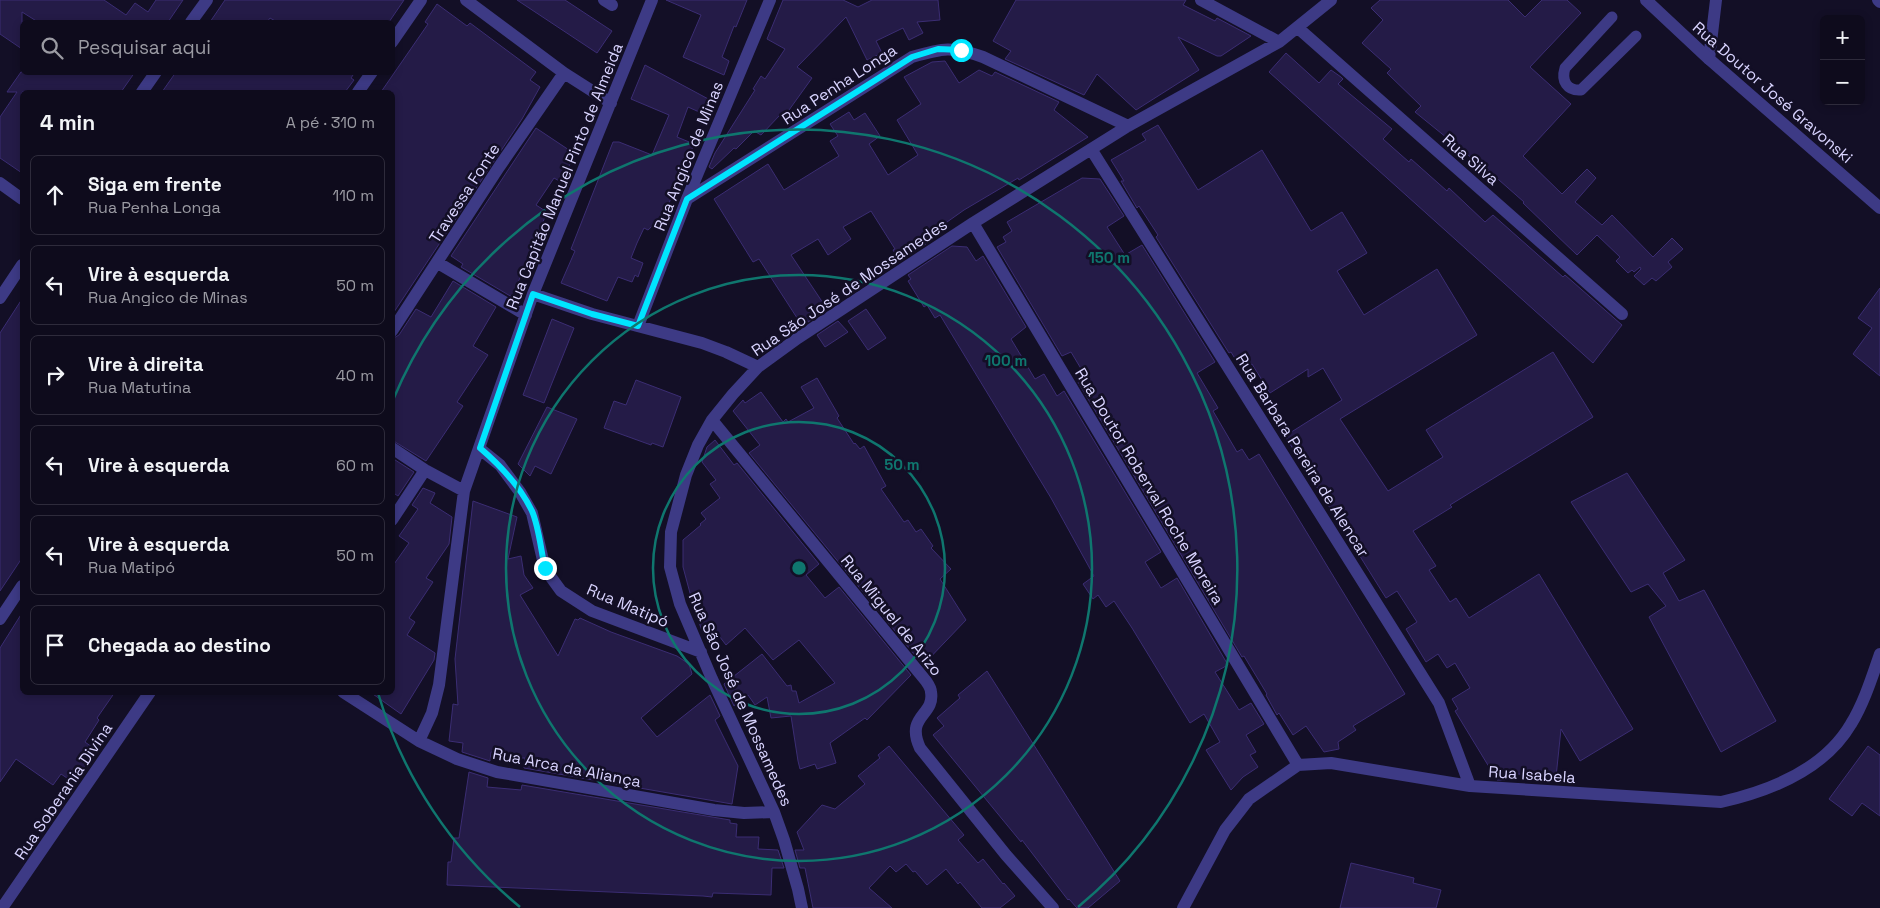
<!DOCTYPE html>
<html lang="pt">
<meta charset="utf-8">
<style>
:root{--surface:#0e0b1c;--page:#1c1929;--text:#f1f3f6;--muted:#9b9ba3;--line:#2e2b3b}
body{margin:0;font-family:"Space Grotesk",sans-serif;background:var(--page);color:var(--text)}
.controls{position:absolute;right:15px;top:15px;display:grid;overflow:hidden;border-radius:8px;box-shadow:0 2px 8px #0003}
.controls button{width:45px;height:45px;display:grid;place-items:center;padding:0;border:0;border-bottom:1px solid var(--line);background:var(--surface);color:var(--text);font:25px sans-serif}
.stop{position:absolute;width:15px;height:15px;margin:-11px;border:4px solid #00e5ff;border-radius:50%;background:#fff}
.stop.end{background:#00e5ff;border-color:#fff;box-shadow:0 1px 5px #0008}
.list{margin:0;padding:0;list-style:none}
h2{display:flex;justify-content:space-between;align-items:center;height:65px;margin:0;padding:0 20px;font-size:21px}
h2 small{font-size:16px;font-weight:400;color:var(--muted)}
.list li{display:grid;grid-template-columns:32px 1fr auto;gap:15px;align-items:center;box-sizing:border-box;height:80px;margin:0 10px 10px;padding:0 10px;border:1px solid var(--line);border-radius:8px}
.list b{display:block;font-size:19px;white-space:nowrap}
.list p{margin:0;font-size:16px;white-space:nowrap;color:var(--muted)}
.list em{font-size:16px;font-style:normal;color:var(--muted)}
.icon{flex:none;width:28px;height:28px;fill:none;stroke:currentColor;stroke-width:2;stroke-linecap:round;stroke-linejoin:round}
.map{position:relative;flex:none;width:1880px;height:908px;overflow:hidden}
.search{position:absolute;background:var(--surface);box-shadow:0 2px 8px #0003;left:20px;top:20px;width:375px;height:55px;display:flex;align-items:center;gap:12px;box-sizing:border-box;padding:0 18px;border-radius:8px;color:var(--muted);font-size:19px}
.panel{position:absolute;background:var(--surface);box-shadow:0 2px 8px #0003;left:20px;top:90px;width:375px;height:605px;border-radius:8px}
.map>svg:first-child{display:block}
.building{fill:#241b47;stroke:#3b2d73}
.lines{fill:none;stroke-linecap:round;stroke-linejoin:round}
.service{stroke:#3d3a85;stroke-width:11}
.minor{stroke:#3d3a85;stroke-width:12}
.tertiary{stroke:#3d3a85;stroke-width:12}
.route{stroke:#00e5ff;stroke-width:6}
.ring{fill:none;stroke:#0f766e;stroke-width:2.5}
.labels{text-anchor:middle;stroke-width:5;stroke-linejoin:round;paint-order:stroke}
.street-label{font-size:16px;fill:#d9d4ff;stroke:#130f26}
.centre{fill:#0f766e;stroke:#130f26;stroke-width:2.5}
.ring-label{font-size:15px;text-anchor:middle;font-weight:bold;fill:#0f766e;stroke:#130f26;stroke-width:5;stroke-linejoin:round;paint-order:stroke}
</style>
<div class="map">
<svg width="1880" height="908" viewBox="0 0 1880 908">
<rect width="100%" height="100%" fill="#130f26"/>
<!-- building -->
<path class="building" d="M 0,0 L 104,0 L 126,15 L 135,3 L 148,12 L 156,0 L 183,0 L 168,22 L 38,22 L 22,12 L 22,49 L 0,34 Z
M 225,0 L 404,0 L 389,22 L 277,22 L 270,18 L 267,22 L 210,22 Z
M 517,0 L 565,0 L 612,31 L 597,53 Z
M 666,0 L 747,0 L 736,27 L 734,26 L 722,57 L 729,61 L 724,75 L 683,57 L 701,15 Z
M 783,0 L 843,0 L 858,7 L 872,0 L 938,0 L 940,20 L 917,22 L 923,33 L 909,40 L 903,28 L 876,41 L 882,53 L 867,60 L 846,17 L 797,67 L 812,78 L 784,117 L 780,115 L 761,135 L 754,131 L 736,149 L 734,148 L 712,169 L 709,167 L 715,153 L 755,90 L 753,89 L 761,76 L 765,79 L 785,49 L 767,39 Z
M 1016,0 L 1186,0 L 1183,5 L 1215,21 L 1217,18 L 1251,36 L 1221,56 L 1217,56 L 1178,37 L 1199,70 L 1136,110 L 1097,74 L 1084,95 L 1005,59 L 1011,51 L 993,41 Z
M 1380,0 L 1508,0 L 1525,17 L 1542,0 L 1567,0 L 1581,13 L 1530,67 L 1571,104 L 1523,156 L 1562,194 L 1587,169 L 1596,178 L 1575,202 L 1602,225 L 1612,215 L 1653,257 L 1672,238 L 1683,249 L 1668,262 L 1672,267 L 1656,281 L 1652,278 L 1644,285 L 1634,276 L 1641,269 L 1640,267 L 1634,272 L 1632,270 L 1628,273 L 1616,261 L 1620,257 L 1597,235 L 1577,255 L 1523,203 L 1524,202 L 1474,158 L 1473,159 L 1415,112 L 1421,106 L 1387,73 L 1391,69 L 1362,43 L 1383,20 L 1371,8 Z
M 437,4 L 467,26 L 470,23 L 536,72 L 530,80 L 540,87 L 522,119 L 392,315 L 392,92 L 381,92 L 428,24 L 425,22 Z
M 1286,53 L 1319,83 L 1331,70 L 1341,77 L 1343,79 L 1338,84 L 1392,129 L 1383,139 L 1409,162 L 1411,159 L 1447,191 L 1449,188 L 1485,222 L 1493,215 L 1563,277 L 1565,275 L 1622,325 L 1593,363 L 1269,72 Z
M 945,61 L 959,83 L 979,70 L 992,76 L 995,72 L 1059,102 L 1054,110 L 1088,137 L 1019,180 L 1018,178 L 964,210 L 916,244 L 926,244 L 900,261 L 893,250 L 895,249 L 871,211 L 843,227 L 851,239 L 828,255 L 818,239 L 791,255 L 827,309 L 808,322 L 805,317 L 799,321 L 759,259 L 753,262 L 714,199 L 768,164 L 784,190 L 839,156 L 830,141 L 838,136 L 830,124 L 849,112 L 854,120 L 865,113 L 880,136 L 869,144 L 888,175 L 918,155 L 897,120 L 921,104 L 904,77 L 932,62 Z
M 645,65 L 712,101 L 706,115 L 688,107 L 677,137 L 694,144 L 666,210 L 665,208 L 662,217 L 648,230 L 644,228 L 637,243 L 631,258 L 643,263 L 638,277 L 635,275 L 632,282 L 618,277 L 607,301 L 561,283 L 575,251 L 571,249 L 613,142 L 619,142 L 652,155 L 669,115 L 631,99 Z
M 21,72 L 135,72 L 121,92 L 22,92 L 22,173 L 0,158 L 0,117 L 17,92 L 7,92 Z
M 176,72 L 355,72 L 351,78 L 354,80 L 345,92 L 162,92 Z
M 1158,125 L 1198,190 L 1262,150 L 1311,231 L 1342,212 L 1367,253 L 1337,271 L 1364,315 L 1437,269 L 1477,335 L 1340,419 L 1388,491 L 1443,457 L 1426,430 L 1553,352 L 1593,417 L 1450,505 L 1452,507 L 1413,531 L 1436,566 L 1429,570 L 1450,602 L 1456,598 L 1469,618 L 1539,574 L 1633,729 L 1580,761 L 1561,729 L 1556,777 L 1506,773 L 1505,780 L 1497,780 L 1455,711 L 1458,709 L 1452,699 L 1470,688 L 1455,663 L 1447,668 L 1438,654 L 1426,662 L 1406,629 L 1417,622 L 1397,591 L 1386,598 L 1285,436 L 1342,400 L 1323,368 L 1308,377 L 1308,369 L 1270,393 L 1252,364 L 1242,370 L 1231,352 L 1229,353 L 1156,237 L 1158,235 L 1139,206 L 1137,208 L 1121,181 L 1124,181 L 1111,160 L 1146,140 L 1142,134 Z
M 536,128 L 575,154 L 561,182 L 554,178 L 536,205 L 547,212 L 512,297 L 461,267 L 463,264 L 451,256 Z
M 1082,178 L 1100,179 L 1124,216 L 1107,227 L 1125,255 L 1142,245 L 1215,362 L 1197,373 L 1218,408 L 1213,411 L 1237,452 L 1242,449 L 1249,460 L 1259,454 L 1405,694 L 1353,726 L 1356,730 L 1338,742 L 1339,749 L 1324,752 L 1306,726 L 1293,735 L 1279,713 L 1277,715 L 1266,695 L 1267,694 L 1244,656 L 1242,657 L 1078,382 L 1086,377 L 1071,352 L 1062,356 L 997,247 L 1006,242 L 1003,237 L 1012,231 L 1007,222 Z
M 952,246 L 967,247 L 976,261 L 983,256 L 1026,327 L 1011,339 L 1035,379 L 1044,374 L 1057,396 L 1064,391 L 1161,552 L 1145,562 L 1161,588 L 1177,578 L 1228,665 L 1215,672 L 1239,710 L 1251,703 L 1264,724 L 1246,735 L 1256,752 L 1250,755 L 1258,767 L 1243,777 L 1231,790 L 1206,750 L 1220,742 L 1204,714 L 1190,723 L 1132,628 L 1114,601 L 1106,607 L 1098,595 L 1093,599 L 1083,584 L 1094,576 L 1051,498 L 940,315 L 935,318 L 927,305 L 924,307 L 908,281 L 911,279 L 908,275 Z
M 453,281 L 496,307 L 473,346 L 488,355 L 457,402 L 463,406 L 426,461 L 392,440 L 392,339 L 399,335 L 416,309 L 431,317 Z
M 1880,288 L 1880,376 L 1853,354 L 1872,328 L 1858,318 Z
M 22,299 L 22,558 L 0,591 L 0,333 Z
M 866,309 L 886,338 L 868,350 L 848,321 Z
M 552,319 L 574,328 L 544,403 L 523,395 Z
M 838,321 L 848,332 L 825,347 L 817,335 Z
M 817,378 L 839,416 L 837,418 L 854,444 L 855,443 L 860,449 L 864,446 L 886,486 L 881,489 L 904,522 L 908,520 L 916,532 L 921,529 L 933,546 L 931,548 L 951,569 L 940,579 L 966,620 L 923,665 L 749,453 L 760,445 L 733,411 L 743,400 L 745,403 L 761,392 L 783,422 L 786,419 L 788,422 L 814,408 L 801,387 Z
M 636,380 L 681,397 L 663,447 L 652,443 L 651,445 L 604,428 L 614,401 L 626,405 Z
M 547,407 L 577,419 L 551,474 L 535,466 L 530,476 L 518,464 Z
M 715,440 L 734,465 L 737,463 L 819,564 L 806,575 L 825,598 L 839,587 L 911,675 L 867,720 L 865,718 L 830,743 L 836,763 L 817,769 L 815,764 L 800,769 L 798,761 L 791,716 L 771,718 L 767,697 L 755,705 L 748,695 L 734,706 L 724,684 L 762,654 L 787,686 L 791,685 L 792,691 L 796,691 L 799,703 L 835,683 L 799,640 L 773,660 L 745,628 L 726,645 L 710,624 L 702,631 L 694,608 L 683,567 L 683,540 L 701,525 L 700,524 L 706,519 L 701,513 L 720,498 L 710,484 L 716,480 L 702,462 L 707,447 Z
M 392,458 L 414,472 L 398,496 L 392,492 Z
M 1627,473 L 1685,560 L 1663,573 L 1679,601 L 1704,590 L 1776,721 L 1721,752 L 1649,617 L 1666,606 L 1648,584 L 1631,592 L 1571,502 Z
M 423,488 L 435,493 L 430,503 L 452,517 L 449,544 L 426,578 L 433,582 L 409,618 L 415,622 L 407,635 L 435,653 L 434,660 L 401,714 L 370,692 L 392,692 L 392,567 L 409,543 L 399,536 L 418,509 L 412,505 Z
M 473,501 L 517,517 L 508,559 L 521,556 L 524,575 L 533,588 L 520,595 L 558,656 L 575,619 L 578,620 L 580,618 L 611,632 L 677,656 L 689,664 L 692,674 L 641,718 L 657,737 L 710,695 L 720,716 L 715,720 L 738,766 L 732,804 L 524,768 L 525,758 L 520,758 L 520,755 L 491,752 L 490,761 L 462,752 L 463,743 L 449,741 L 453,704 L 458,705 L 455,659 Z
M 22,613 L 22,692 L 115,692 L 97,718 L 99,720 L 85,742 L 96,750 L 73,782 L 61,774 L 53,785 L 16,759 L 0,782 L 0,648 Z
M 987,671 L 1120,881 L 1088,908 L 1077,908 L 1069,899 L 1068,900 L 1022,840 L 1021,842 L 933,735 L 944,726 L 937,718 L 960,698 L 958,695 Z
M 889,746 L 964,835 L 958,840 L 978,863 L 983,859 L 1003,884 L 1004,883 L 1015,896 L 1000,908 L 982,908 L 960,882 L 958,884 L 946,869 L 927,885 L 915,871 L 913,872 L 906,864 L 896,872 L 890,866 L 869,888 L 892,908 L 813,908 L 805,868 L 800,868 L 795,850 L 804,850 L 797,832 L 822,805 L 835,809 L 865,784 L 858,776 L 880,758 L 878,755 Z
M 1868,746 L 1880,755 L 1880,816 L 1862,803 L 1852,816 L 1829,799 Z
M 469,772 L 488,778 L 487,787 L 521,790 L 522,785 L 730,820 L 730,823 L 737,824 L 736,837 L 759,837 L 758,849 L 778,850 L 784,868 L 772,868 L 771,895 L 713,893 L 712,897 L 703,896 L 447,885 L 448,862 L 451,862 L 454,838 L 459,838 Z
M 1351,863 L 1414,878 L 1413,883 L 1441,890 L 1436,908 L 1340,908 Z"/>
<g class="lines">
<!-- service -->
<path class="service" d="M 1612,17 L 1565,68 C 1561,81 1567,91 1581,90 L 1636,36"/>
<!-- minor -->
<path class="minor" d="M 466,0 L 564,73 L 611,103
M 604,0 L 612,5
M 1201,0 L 1279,42
M 1878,0 L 1880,2
M 191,22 L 207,0
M 1298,28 L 1622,314
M 392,42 L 421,0
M 1709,59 L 1716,0
M 142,92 L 156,72
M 358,92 L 372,72
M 1091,149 L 1439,703 L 1470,786
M 0,183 L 22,199
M 687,199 L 912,57 C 943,48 952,46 983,57 L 1128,126
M 973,223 L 1298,765
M 438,263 L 526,315
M 533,294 L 592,314 L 702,343 L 726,352 L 758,367
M 0,298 L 22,265
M 638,326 L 687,199 L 770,0
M 392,331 L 499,167 L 564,73
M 712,420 L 926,681 C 928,684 931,688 931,692 C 935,716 905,715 920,748 L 1006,855 L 1053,908
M 392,448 L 425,470 L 464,491
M 480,449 L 500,465 L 520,492 L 532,513 L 545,569 L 561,591 L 592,611 L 701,652
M 392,520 L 425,470
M 0,619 L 22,586
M 343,692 L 419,741 L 457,759 L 497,772 L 714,810 L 744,813 L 774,812
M 419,741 L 432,713 L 439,685 L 464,491 L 533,294 L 652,0
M 2,908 L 150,692
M 802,908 L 798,889 L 784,840 L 774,812 L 712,679 L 680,604 L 670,567 L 671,532 L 686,475 L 698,445 L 712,420 L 733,394 L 758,367 L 798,338 L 973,223 L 1128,126 L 1279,42 L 1331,0
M 1183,908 L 1225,830 L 1249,799 L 1298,765 L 1331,763 L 1470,786 L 1721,802 C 1770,791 1824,770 1851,724 C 1864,703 1872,677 1880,654"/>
<!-- tertiary -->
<path class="tertiary" d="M 1646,0 L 1709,59 L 1880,208"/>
</g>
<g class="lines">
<!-- route -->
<path class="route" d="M 545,568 C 541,551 539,527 532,511 C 520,486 501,466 480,448 L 533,294 L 592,314 L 638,326 L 687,199 L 912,57 L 938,49 L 961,50"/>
</g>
<!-- distance rings -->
<g class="ring">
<circle cx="799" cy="568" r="146"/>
<circle cx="799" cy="568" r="293"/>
<path d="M520 907A439 439 0 0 1 378 693M393 400A439 439 0 1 1 1078 907"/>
</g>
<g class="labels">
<!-- street labels -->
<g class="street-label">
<text transform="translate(839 84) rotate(-33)" y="6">Rua Penha Longa</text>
<text transform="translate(1773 92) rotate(41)" y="6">Rua Doutor José Gravonski</text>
<text transform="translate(688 156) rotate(-68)" y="6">Rua Angico de Minas</text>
<text transform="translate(1471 159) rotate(41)" y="6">Rua Silva</text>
<text transform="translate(564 176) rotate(-68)" y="6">Rua Capitão Manuel Pinto de Almeida</text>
<text transform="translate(464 193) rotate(-57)" y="6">Travessa Fonte</text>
<text transform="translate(849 287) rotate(-34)" y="6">Rua São José de Mossamedes</text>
<text transform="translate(1303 455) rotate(58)" y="6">Rua Barbara Pereira de Alencar</text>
<text transform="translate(1150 486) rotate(59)" y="6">Rua Doutor Roberval Roche Moreira</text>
<text transform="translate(628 605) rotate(23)" y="6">Rua Matipó</text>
<text transform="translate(892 615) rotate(51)" y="6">Rua Miguel de Arizo</text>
<text transform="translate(741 699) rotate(66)" y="6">Rua São José de Mossamedes</text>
<text transform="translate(567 767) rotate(11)" y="6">Rua Arca da Aliança</text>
<text transform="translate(1532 774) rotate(4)" y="6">Rua Isabela</text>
<text transform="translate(63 791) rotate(-56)" y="6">Rua Soberania Divina</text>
</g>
</g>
<circle cx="799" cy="568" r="8" class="centre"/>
<g class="ring-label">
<text x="1109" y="263">150 m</text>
<text x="1006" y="366">100 m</text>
<text x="902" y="470">50 m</text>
</g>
</svg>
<div class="controls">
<button>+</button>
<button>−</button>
</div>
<div class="stop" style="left:961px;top:50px"></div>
<div class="stop end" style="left:545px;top:568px"></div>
<div class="search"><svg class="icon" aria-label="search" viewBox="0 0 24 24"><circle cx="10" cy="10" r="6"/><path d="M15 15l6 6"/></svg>Pesquisar aqui</div>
<section class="panel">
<h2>4 min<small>A pé · 310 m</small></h2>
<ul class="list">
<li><svg class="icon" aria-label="ahead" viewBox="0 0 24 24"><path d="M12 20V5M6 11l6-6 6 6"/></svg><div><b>Siga em frente</b><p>Rua Penha Longa</p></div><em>110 m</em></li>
<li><svg class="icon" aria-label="left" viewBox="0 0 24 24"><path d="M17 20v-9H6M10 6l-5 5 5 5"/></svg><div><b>Vire à esquerda</b><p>Rua Angico de Minas</p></div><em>50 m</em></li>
<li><svg class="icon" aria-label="right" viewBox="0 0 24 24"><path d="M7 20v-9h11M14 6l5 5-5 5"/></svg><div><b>Vire à direita</b><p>Rua Matutina</p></div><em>40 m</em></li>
<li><svg class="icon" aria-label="left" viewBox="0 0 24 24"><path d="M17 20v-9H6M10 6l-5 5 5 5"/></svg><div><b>Vire à esquerda</b></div><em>60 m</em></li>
<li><svg class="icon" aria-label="left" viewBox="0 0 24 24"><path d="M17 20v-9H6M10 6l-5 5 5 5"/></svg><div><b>Vire à esquerda</b><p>Rua Matipó</p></div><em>50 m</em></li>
<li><svg class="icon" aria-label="arrive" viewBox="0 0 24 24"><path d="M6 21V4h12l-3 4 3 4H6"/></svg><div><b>Chegada ao destino</b></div></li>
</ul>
</section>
</div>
